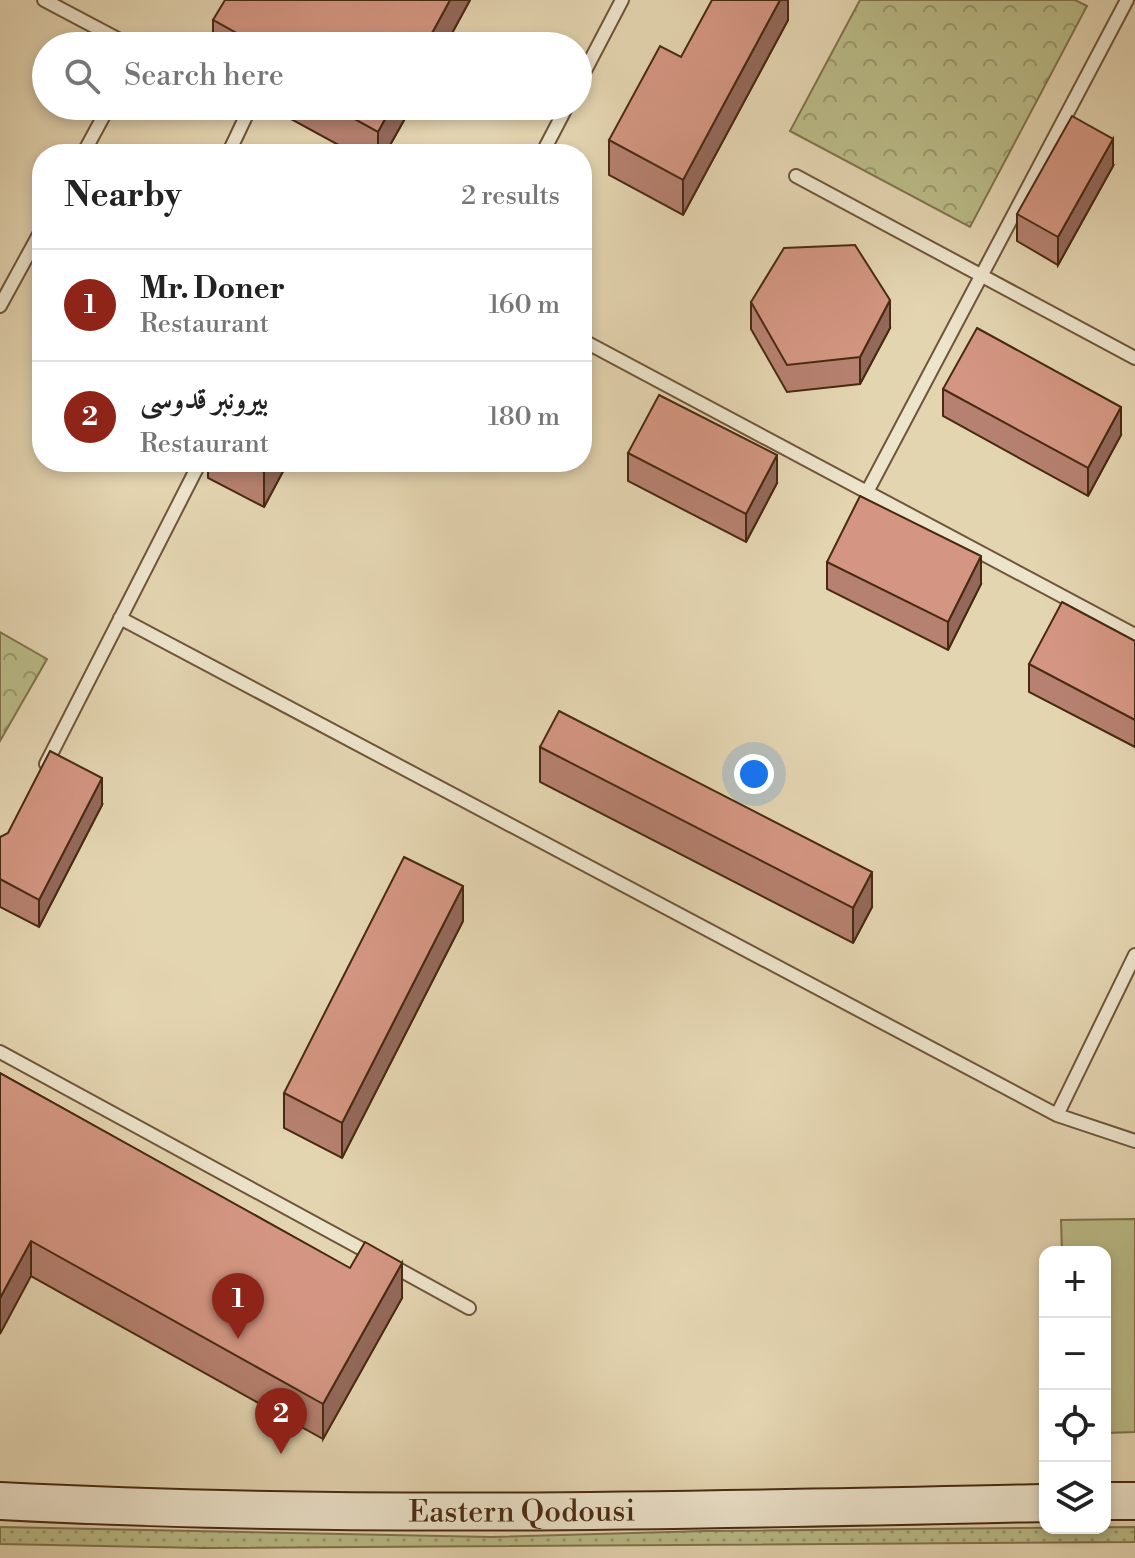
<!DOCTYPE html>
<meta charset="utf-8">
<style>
:root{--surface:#fff;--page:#f2f2f2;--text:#222;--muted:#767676;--line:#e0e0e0;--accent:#8f2418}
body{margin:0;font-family:"Libre Bodoni",Amiri,serif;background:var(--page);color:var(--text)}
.controls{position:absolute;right:24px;bottom:24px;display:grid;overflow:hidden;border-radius:16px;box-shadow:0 4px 12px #0003}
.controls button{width:72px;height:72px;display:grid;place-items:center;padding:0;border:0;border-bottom:2px solid var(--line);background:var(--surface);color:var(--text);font:40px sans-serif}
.you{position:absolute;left:754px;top:774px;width:28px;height:28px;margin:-20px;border:6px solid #fff;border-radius:50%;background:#1a73e8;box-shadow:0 0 0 12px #1a73e833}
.badge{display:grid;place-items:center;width:52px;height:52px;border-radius:50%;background:var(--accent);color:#fff;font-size:26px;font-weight:700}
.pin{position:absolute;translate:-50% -66px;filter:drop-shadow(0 2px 4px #0008)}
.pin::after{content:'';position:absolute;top:42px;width:28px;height:24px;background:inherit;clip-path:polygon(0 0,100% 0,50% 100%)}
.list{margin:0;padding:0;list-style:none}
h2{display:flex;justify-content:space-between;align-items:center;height:104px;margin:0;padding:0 32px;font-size:34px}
h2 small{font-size:26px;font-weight:400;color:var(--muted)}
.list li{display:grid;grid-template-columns:52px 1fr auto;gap:24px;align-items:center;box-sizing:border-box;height:112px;padding:0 32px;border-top:2px solid var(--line)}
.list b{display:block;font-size:30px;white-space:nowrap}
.list p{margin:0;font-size:26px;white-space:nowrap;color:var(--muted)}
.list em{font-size:26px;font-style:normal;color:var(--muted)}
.icon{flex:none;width:44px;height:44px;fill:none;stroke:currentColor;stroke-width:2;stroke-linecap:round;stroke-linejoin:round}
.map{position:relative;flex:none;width:1135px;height:1558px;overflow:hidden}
.search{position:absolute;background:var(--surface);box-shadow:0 4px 12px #0003;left:32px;top:32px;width:560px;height:88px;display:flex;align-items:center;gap:20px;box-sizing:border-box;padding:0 28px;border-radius:44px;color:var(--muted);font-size:30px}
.panel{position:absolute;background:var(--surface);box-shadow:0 4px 12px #0003;left:32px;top:144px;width:560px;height:328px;border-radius:32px}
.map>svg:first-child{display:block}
.grass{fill:url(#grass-dots);stroke:#81734c;stroke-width:2}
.forest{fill:url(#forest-crowns);stroke:#81734c;stroke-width:2}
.pitch{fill:#babc88;stroke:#81734c;stroke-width:2}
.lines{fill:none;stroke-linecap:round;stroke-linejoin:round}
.lane-casing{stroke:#6f5539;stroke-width:16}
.secondary-casing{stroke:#482a11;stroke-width:40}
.lane{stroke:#ede4cc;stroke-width:12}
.secondary{stroke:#ede4cc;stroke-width:36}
.wall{fill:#b68170;stroke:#482a11;stroke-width:2}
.shaded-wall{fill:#94695b;stroke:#482a11;stroke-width:2}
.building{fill:#d49682;stroke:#482a11;stroke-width:2}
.labels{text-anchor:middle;stroke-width:6;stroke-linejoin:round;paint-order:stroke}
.street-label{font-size:30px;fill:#482a11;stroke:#ede4cc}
</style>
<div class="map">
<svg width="1135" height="1558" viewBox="0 0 1135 1558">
<defs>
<pattern id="grass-dots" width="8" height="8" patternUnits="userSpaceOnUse" patternTransform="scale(2)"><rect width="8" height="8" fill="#babc88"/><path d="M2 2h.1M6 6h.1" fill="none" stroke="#99996e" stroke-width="1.8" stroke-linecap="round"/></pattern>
<pattern id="forest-crowns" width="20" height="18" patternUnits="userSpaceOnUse" patternTransform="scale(2)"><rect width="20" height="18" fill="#babc88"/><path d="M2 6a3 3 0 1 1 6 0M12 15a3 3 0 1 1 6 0" fill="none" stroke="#99996e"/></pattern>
</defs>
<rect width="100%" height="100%" fill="#e4d5b1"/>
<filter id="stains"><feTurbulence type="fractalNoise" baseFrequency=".0025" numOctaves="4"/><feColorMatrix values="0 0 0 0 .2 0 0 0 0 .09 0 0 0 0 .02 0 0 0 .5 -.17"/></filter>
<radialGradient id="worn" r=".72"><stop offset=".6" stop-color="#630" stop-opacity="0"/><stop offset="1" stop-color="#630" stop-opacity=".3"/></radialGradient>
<!-- grass -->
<path class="grass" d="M 0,1527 L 491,1537 L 705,1531 L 1135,1527 L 1135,1542 L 203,1548 L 0,1544 Z"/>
<!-- forest -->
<path class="forest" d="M 860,0 L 1075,0 L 1087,6 L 970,227 L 790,131 Z
M 0,632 L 47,659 L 0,741 Z"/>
<!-- pitch -->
<path class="pitch" d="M 1135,1219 L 1135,1432 L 1105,1433 L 1105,1252 L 1062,1252 L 1061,1220 Z"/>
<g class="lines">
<!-- lane casing -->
<g class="lane-casing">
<path id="lane" d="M 44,0 L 131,46
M 578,84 L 622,0
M 233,106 L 247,114 L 229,152 L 234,154
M 83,154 L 109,106
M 542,154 L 567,106
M 796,176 L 1135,358
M 0,306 L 42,229
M 582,340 L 1135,635
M 867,492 L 1127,0
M 120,618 L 1057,1115 L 1135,955
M 46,764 L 200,462
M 0,1052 L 373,1255
M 1057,1115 L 1135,1141
M 389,1264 L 469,1308"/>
</g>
<!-- secondary casing -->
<g class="secondary-casing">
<g id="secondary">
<path id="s1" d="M 0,1501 C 348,1519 697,1510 1045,1503"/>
<path d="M 1105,1501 L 1135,1501"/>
</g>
</g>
<!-- lane -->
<use href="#lane" class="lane"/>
<!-- secondary -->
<use href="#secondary" class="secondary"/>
</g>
<!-- wall -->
<path class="wall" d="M 470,0 L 445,46 L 213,46 L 213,20 Z
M 788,0 L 788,20 L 683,215 L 609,175 L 609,140 L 681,57 Z
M 278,106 L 412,106 L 385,154 L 355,154 L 278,112 Z
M 1113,166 L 1058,265 L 1017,241 L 1017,214 Z
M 751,302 L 890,328 L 860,384 L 787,392 L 751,329 Z
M 943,389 L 1121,435 L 1088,496 L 943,416 Z
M 628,453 L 777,483 L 746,542 L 628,481 Z
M 208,462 L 288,462 L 264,507 L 208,478 Z
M 827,562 L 981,584 L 948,650 L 827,589 Z
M 1135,641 L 1135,747 L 1029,692 L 1029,664 Z
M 540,747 L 872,907 L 853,943 L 540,782 Z
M 102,805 L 39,927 L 0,907 L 0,837 Z
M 463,921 L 342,1158 L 284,1128 L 284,1093 Z
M 0,1073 L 402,1298 L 323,1439 L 31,1276 Z"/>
<!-- shaded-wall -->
<path class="shaded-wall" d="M 450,0 L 470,0 L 445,46 L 425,46 Z
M 780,0 L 788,0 L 788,20 L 683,215 L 683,180 Z
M 392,106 L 412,106 L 385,154 L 378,154 L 378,132 Z
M 1113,139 L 1113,166 L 1058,265 L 1058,237 Z
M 890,300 L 890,328 L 860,384 L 860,357 Z
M 1121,407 L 1121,435 L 1088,496 L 1088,468 Z
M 777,455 L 777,483 L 746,542 L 746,514 Z
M 270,462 L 288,462 L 264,507 L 264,472 Z
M 981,556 L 981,584 L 948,650 L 948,622 Z
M 102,778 L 102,805 L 39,927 L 39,900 Z
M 872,872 L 872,907 L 853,943 L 853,908 Z
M 463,886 L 463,921 L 342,1158 L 342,1123 Z
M 31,1241 L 31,1276 L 0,1334 L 0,1298 Z
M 402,1263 L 402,1298 L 323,1439 L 323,1404 Z"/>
<!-- building -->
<path class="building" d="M 225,0 L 450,0 L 425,46 L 260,46 L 213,20 Z
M 712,0 L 780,0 L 683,180 L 609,140 L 660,46 L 681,57 Z
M 331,106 L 392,106 L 378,132 Z
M 1072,116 L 1113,139 L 1058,237 L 1017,214 Z
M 855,245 L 890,300 L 860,357 L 787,365 L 751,302 L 784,248 Z
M 977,328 L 1121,407 L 1088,468 L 943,389 Z
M 659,395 L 777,455 L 746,514 L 628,453 Z
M 244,462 L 270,462 L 264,472 Z
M 860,496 L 981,556 L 948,622 L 827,562 Z
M 1062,602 L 1135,641 L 1135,720 L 1029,664 Z
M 559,711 L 872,872 L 853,908 L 540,747 Z
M 50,751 L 102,778 L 39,900 L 0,879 L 0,837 L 8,833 Z
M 404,857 L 463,886 L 342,1123 L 284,1093 Z
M 0,1073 L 350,1268 L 365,1242 L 402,1263 L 323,1404 L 31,1241 L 0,1298 Z"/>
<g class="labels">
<!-- street labels -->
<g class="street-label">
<text dy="10" stroke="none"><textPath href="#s1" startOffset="522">Eastern Qodousi</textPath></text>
</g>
</g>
<rect width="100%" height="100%" filter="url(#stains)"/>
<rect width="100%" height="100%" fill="url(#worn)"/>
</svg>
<div class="controls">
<button>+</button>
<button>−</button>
<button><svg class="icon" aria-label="locate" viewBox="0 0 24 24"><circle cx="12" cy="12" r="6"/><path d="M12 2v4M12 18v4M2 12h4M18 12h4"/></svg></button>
<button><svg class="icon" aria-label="layers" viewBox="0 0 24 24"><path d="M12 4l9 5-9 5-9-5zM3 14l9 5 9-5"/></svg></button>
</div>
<div class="you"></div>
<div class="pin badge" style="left:238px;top:1339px">1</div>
<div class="pin badge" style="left:281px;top:1454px">2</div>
<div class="search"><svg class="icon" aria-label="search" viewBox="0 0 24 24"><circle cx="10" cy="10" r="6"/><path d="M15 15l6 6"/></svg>Search here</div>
<section class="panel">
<h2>Nearby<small>2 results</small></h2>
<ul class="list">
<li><span class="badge">1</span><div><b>Mr. Doner</b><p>Restaurant</p></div><em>160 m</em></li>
<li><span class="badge">2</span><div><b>بیرونبر قدوسی</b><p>Restaurant</p></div><em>180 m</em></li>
</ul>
</section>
</div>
